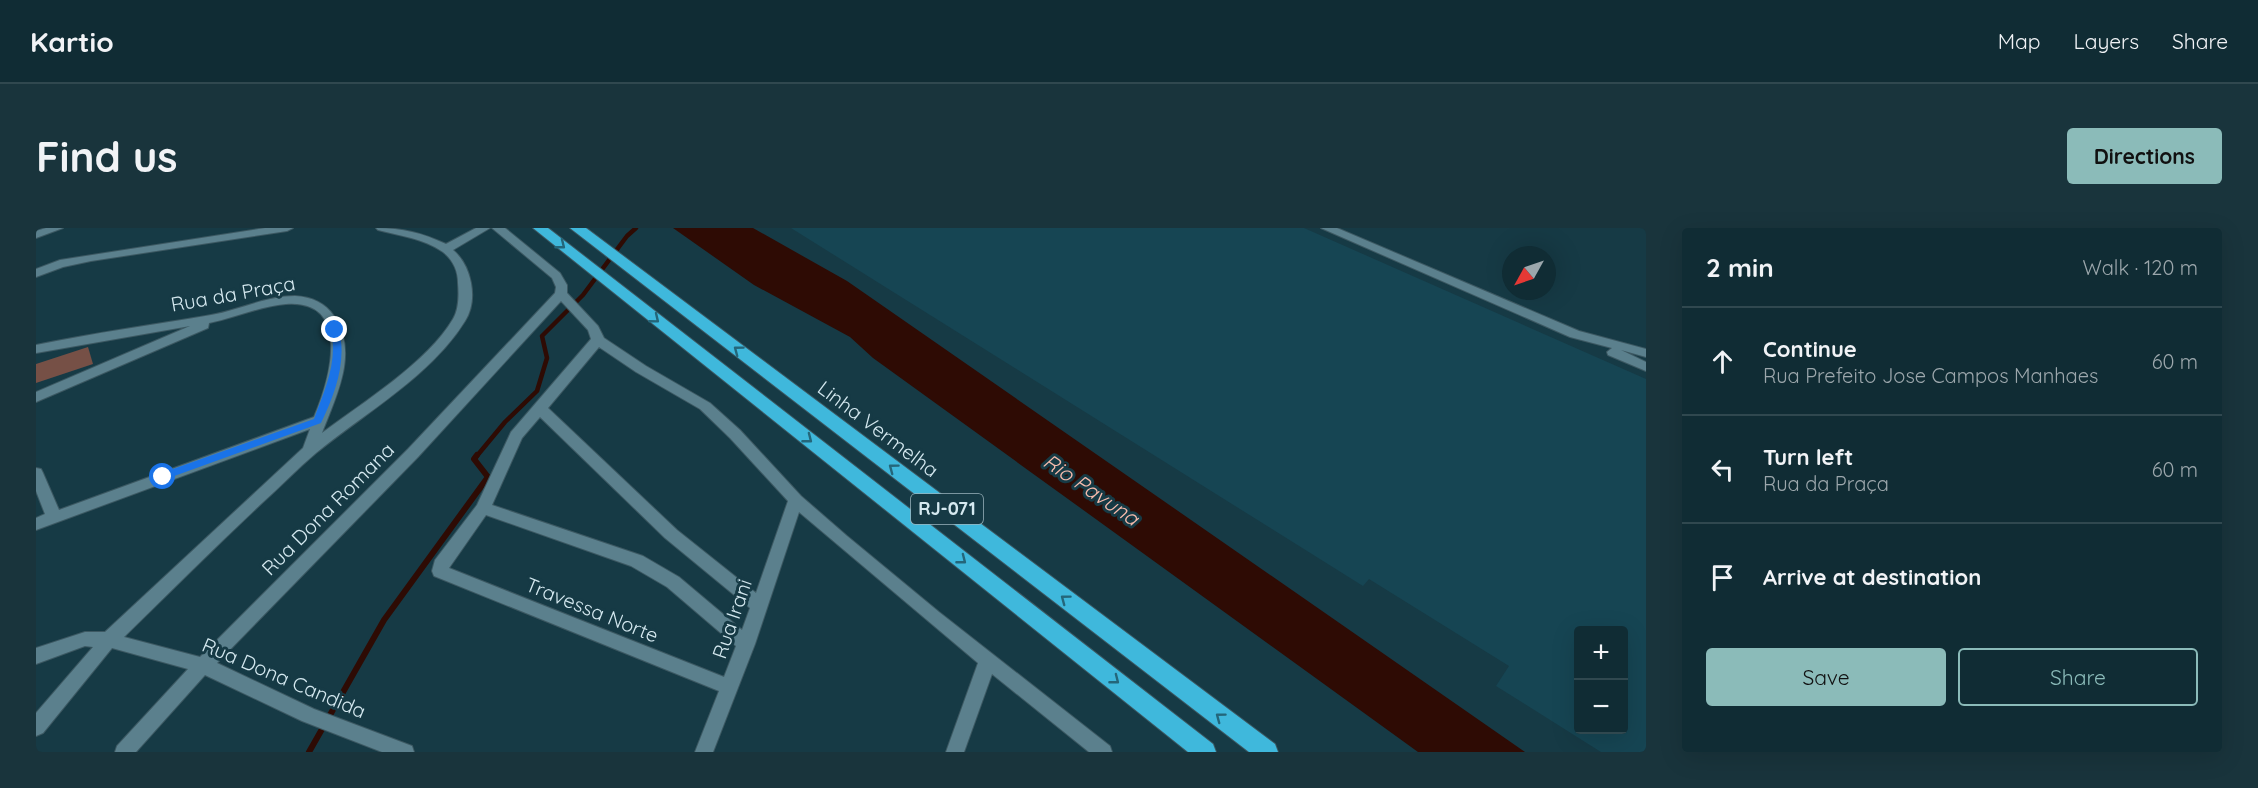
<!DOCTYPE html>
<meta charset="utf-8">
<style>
:root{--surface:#102c34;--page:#19343c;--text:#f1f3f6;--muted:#9ca7ac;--line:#30484f;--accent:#8bbbb9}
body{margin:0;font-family:Quicksand,sans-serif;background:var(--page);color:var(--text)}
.controls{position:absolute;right:18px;bottom:18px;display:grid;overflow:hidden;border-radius:6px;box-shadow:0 6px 24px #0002}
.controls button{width:54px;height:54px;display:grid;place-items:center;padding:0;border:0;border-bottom:2px solid var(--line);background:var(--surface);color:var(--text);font:30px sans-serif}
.compass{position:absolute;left:1466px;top:18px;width:54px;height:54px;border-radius:50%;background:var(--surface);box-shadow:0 6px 24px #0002;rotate:230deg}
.stop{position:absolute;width:18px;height:18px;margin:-14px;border:4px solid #1a73e8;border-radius:50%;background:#fff}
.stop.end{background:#1a73e8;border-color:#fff;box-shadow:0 2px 6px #0008}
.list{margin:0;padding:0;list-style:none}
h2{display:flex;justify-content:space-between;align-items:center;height:78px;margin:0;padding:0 24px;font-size:26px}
h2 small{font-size:20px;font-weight:400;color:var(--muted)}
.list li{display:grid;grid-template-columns:39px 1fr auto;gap:18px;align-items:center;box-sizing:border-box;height:108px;padding:0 24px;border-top:2px solid var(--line)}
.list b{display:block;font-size:22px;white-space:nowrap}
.list p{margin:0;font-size:20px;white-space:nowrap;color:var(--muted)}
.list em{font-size:20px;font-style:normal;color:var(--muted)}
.actions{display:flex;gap:12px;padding:18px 24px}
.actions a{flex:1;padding:14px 0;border:2px solid var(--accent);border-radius:6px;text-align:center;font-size:21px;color:var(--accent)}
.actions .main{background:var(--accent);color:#111}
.icon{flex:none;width:33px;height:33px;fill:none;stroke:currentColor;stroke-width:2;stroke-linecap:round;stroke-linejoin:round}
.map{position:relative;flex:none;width:1610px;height:524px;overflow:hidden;border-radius:6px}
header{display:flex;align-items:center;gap:36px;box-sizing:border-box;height:84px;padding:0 30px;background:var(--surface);border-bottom:2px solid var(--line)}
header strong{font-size:28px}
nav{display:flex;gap:33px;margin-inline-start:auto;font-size:21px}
.intro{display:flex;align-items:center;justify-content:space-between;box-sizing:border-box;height:144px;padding:0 36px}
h1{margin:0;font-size:42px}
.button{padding:15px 27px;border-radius:6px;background:var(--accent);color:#111;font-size:21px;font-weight:700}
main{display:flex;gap:36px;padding:0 36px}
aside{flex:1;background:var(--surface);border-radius:6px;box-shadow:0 6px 24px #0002}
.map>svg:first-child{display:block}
.built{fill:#164553;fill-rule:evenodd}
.green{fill:#765046}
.water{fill:#2e0b04}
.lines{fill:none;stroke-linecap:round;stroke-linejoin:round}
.stream-far1{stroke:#2e0b04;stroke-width:4.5}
.stream{stroke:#2e0b04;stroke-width:6}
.minor-casing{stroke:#3c5862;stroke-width:2}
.tertiary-casing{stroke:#3c5862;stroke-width:2}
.motorway-casing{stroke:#3c5862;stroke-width:2}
.minor{fill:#5b808d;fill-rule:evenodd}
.tertiary{fill:#5b808d;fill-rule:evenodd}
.motorway{fill:#3fb8dc;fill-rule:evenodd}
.oneway{stroke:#24667a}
.route{fill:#1a73e8}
.labels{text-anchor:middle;stroke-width:6;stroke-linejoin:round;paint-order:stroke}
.shield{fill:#163a45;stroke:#9cb4bd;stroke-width:1.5}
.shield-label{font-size:18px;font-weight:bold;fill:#d5e9f0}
.street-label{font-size:20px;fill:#d5e9f0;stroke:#163a45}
.water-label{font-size:21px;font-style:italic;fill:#f7bbac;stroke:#163a45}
</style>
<header>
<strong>Kartio</strong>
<nav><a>Map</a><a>Layers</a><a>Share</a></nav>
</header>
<div class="intro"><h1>Find us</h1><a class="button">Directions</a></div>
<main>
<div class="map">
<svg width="1610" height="524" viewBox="0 0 1610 524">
<rect width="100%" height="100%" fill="#163a45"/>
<!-- built -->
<path class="built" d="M 755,0 L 1268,0 L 1610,151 L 1610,524 L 1565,524 L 1460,458 L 1473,438 L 1333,351 L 1327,358 ZM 1542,403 L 1588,403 L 1588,502 L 1542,502 Z"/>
<!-- green -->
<path class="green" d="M 52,119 L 57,136 L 0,155 L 0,136 Z"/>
<!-- water -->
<path class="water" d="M 637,0 L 717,0 L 811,53 L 1489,524 L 1382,524 L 837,130 L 814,109 L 718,57 Z"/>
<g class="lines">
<!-- stream-far1 -->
<path class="stream-far1" d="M 440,229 L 469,194 L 501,163 L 511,130 L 506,108 L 547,67 L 591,8 L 600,0"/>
<!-- stream -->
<path class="stream" d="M 273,524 L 348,392 L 452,249 L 438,231 L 441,227"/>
<!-- minor casing -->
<g class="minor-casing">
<path id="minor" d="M 10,0 L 27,0 L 0,10 L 0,3 Z
M 229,0 L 257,0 L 251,3 L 55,33 L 27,39 L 0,49 L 0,41 L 24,32 Z
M 340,0 C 367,0 386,5 410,16 L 440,0 L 454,0 L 417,22 C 435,37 443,71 429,93 C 396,147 329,185 280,225 C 261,241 244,259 226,275 C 179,319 134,364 88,409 L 164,429 L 372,221 L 519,65 L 520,59 L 516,50 L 456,0 L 469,0 L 524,45 L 531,57 L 531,65 L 562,98 L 568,110 L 610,138 L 674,175 L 704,202 L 765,268 L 811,308 L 903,384 L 1074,518 L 1076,524 L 1053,524 L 956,446 L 928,524 L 910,524 L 942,435 L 763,284 L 719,416 L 677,524 L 659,524 L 683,463 L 398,348 L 396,343 L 399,332 L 441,277 L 475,204 L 555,111 L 552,102 L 525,73 L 382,229 L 181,435 L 278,481 L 376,518 L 378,524 L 346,524 L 266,493 L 169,447 L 100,524 L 79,524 L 81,518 L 152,441 L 76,420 L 7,505 L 0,508 L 0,485 L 57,419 L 49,418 L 0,436 L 0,420 L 49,404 L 69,404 L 267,220 L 274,201 L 0,302 L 0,290 L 9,286 L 0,263 L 0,240 L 5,241 L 7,245 L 23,282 L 278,189 C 293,154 318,71 250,76 C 224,78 199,90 173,95 L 172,100 L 0,174 L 0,164 L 154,98 L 0,125 L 0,117 C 58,105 117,97 175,87 C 203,82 230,68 259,68 C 276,69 289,75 298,88 C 323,125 300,168 286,205 C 326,175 392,134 417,91 C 423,81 423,67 422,55 C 422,43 417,32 407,24 C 387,10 364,8 342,2 ZM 563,119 L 600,144 L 664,181 L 694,210 L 752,273 L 720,365 L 641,302 L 512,180 ZM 504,189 L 629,310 L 714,380 L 706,402 L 643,349 L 607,328 L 456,277 L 486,210 ZM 450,287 L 595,338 L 631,359 L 700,418 L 688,449 L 413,340 Z"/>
</g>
<!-- tertiary casing -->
<g class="tertiary-casing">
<path id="tertiary" d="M 1285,0 L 1301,0 L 1543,103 L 1610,121 L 1610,129 L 1585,122 L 1610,134 L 1610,143 L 1572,127 L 1571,124 L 1576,120 L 1534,109 Z"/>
</g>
<!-- motorway casing -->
<g class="motorway-casing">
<path id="motorway" d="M 497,0 L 512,0 L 1177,516 L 1180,524 L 1152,524 Z
M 534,0 L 550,0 L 1239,516 L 1242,524 L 1213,524 Z"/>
</g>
<!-- minor -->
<use href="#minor" class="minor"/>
<!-- tertiary -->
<use href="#tertiary" class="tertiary"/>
<!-- motorway -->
<use href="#motorway" class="motorway"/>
</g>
<!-- one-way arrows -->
<defs><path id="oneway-chevron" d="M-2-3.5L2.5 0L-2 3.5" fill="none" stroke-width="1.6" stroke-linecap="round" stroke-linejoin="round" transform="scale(1.5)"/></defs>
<g class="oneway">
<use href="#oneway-chevron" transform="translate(525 17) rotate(38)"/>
<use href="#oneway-chevron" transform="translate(619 91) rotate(39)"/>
<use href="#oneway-chevron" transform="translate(702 122) rotate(-143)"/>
<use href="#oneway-chevron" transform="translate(772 211) rotate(38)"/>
<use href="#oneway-chevron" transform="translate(857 240) rotate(-143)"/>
<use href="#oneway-chevron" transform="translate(926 332) rotate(38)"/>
<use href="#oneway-chevron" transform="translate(1029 371) rotate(-143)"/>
<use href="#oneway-chevron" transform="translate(1079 452) rotate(38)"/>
<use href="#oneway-chevron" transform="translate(1184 489) rotate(-143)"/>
</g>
<!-- route -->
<path class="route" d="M 299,100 L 303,102 C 311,133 299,166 285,195 L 130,251 L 123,251 L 123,246 L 278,191 C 289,161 302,134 295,102 Z"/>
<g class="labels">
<!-- shield labels -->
<rect class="shield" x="875" y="266" width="72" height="30" rx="4.5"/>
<g class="shield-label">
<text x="911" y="287">RJ-071</text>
</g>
<!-- street labels -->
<g class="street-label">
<text transform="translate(197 66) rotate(-10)" y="7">Rua da Praça</text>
<text transform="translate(842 201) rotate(37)" y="7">Linha Vermelha</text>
<text transform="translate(292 281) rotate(-45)" y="7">Rua Dona Romana</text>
<text transform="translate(556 382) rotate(22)" y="7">Travessa Norte</text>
<text transform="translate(696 391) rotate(-71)" y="7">Rua Irani</text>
<text transform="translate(248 450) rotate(23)" y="7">Rua Dona Candida</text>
</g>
<!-- water labels -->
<g class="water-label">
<text transform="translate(1055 262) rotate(34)" y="7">Rio Pavuna</text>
</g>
</g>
</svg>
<div class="controls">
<button>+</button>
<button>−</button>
</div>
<svg class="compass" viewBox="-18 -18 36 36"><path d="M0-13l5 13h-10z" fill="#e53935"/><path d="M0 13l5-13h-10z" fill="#9ca7ac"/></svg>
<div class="stop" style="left:127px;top:249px"></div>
<div class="stop end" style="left:299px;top:102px"></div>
</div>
<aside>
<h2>2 min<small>Walk · 120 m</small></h2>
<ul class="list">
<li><svg class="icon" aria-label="ahead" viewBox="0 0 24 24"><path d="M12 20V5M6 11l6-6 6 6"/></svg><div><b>Continue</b><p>Rua Prefeito Jose Campos Manhaes</p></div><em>60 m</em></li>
<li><svg class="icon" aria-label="left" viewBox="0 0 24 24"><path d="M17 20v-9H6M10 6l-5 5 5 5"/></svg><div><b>Turn left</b><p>Rua da Praça</p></div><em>60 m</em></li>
<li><svg class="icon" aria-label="arrive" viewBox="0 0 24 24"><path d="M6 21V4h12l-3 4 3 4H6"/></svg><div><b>Arrive at destination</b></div></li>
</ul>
<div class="actions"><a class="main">Save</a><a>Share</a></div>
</aside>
</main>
